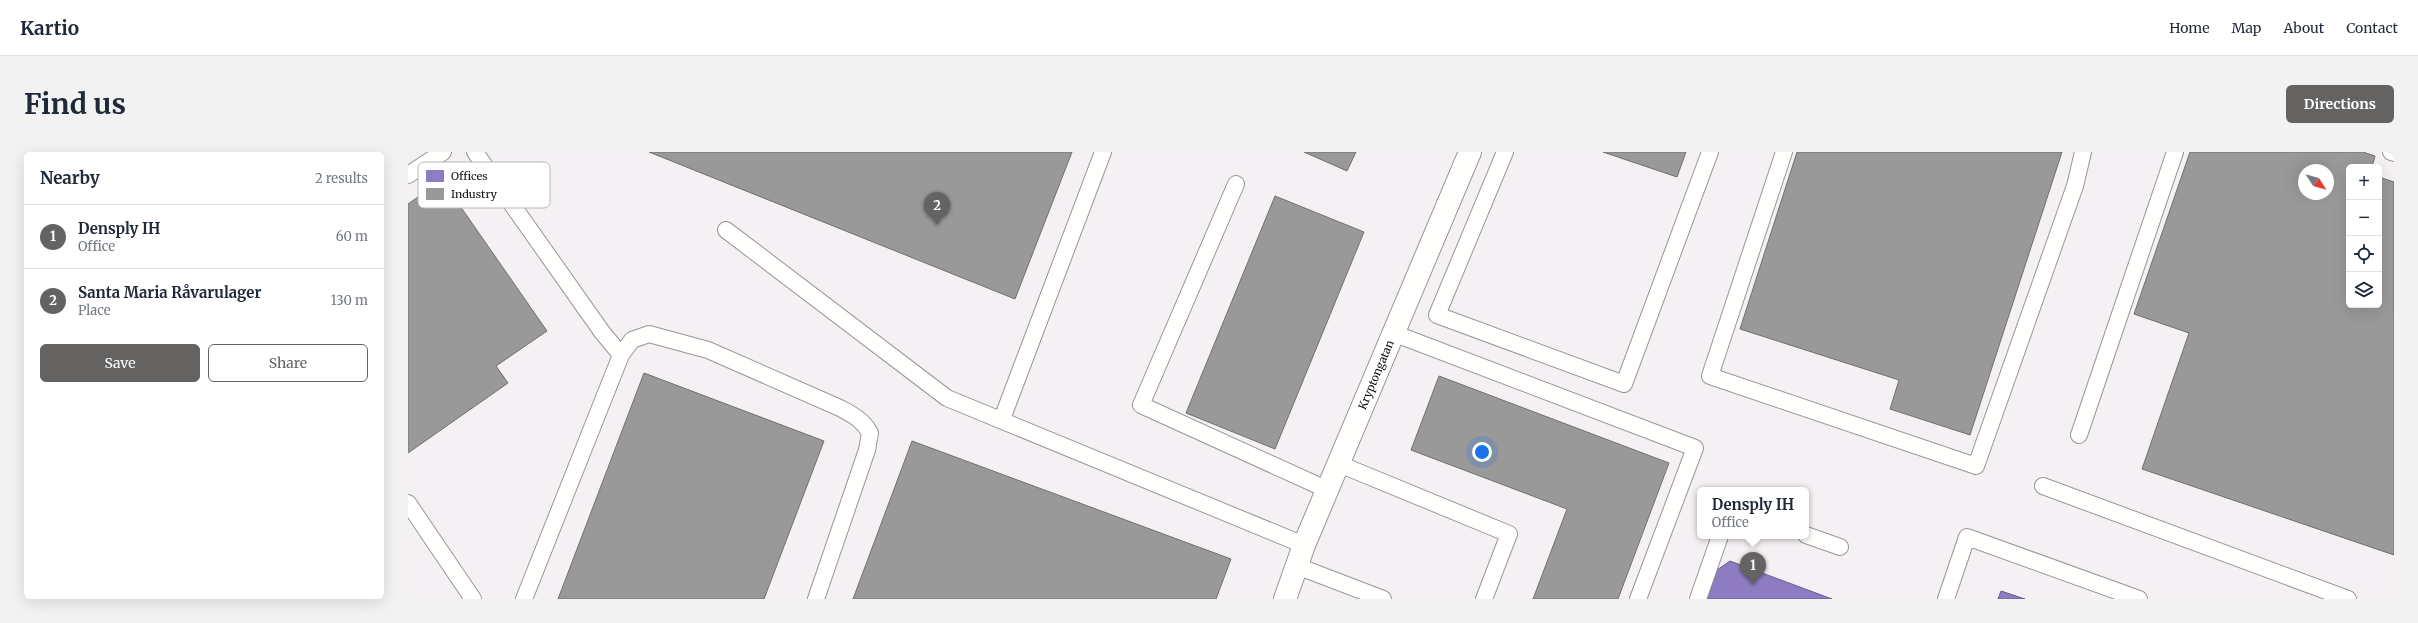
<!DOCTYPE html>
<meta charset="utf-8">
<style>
:root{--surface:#fff;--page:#f2f2f3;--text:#1f2937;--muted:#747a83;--line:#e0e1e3;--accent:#646362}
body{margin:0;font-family:Merriweather,serif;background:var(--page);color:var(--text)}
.controls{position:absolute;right:12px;top:12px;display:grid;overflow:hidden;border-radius:6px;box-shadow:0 4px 16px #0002}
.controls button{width:36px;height:36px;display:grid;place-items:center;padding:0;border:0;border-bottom:1px solid var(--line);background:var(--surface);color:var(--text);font:20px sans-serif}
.compass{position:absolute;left:1890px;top:12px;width:36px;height:36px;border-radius:50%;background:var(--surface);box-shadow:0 4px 16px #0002;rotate:126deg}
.you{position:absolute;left:1074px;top:300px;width:14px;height:14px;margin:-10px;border:3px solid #fff;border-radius:50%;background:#1a73e8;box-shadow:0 0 0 6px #1a73e833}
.badge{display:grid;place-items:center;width:26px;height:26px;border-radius:50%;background:var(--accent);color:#fff;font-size:13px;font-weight:700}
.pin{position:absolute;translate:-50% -33px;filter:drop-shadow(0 1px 2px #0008)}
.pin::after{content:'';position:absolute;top:21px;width:14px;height:12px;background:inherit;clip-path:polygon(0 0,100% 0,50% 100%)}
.popup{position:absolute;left:1289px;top:335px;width:112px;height:52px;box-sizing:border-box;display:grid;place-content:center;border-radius:6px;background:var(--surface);filter:drop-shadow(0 1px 3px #0005);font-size:13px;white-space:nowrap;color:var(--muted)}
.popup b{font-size:15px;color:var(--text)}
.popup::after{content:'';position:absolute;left:50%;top:100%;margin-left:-8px;border:8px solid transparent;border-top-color:var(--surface)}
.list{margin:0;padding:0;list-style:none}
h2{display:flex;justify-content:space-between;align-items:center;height:52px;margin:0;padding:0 16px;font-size:17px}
h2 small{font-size:13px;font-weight:400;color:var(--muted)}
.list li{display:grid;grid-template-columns:26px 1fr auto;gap:12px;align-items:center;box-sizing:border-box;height:64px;padding:0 16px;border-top:1px solid var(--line)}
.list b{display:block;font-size:15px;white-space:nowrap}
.list p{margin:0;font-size:13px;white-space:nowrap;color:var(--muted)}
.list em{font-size:13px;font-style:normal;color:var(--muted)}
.actions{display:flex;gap:8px;padding:12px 16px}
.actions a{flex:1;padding:9px 0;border:1px solid var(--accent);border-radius:6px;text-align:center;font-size:14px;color:var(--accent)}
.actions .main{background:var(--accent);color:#fff}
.icon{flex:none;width:22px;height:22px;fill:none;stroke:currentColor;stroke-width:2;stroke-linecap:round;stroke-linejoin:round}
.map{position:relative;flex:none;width:1986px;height:447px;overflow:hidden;border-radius:6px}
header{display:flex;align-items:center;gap:24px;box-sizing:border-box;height:56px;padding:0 20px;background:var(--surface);border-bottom:1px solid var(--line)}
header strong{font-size:19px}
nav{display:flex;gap:22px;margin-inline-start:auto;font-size:14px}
.intro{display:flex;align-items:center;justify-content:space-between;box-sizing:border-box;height:96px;padding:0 24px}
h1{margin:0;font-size:28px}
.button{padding:10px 18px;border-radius:6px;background:var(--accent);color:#fff;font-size:14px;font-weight:700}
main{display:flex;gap:24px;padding:0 24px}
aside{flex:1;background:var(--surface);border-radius:6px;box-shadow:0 4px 16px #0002}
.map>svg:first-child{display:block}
.industrial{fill:#f5f0f3;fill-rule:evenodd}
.offices{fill:#8e7cc3;stroke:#685c8e}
.industry{fill:#999;stroke:#707070;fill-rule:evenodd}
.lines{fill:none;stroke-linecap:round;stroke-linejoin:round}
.lane-casing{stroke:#979795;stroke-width:18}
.street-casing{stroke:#979795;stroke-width:24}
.lane{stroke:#fffffe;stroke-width:16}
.street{stroke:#fffffe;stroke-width:22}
.labels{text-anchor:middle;stroke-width:4;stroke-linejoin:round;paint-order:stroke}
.street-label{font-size:11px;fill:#111;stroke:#fff}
.key{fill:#fff;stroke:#b8b8b8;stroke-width:1}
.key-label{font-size:11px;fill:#111}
</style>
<header>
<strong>Kartio</strong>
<nav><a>Home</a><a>Map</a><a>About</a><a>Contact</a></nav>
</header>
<div class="intro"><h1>Find us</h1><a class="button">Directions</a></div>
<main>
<aside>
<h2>Nearby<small>2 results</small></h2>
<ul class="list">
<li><span class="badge">1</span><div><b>Densply IH</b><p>Office</p></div><em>60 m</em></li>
<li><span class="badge">2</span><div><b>Santa Maria Råvarulager</b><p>Place</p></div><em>130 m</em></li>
</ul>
<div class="actions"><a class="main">Save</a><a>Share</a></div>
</aside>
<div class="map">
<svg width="1986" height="447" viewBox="0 0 1986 447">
<rect width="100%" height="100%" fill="#fdfcf7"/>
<!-- industrial -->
<path class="industrial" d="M 0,0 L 1986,0 L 1986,447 L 0,447 ZM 1941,15 L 1971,15 L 1971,153 L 1941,153 ZM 1896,18 L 1920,18 L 1920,42 L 1896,42 ZM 1292,338 L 1398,338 L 1398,384 L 1292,384 Z"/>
<!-- offices -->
<path class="offices" d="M 1322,409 L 1424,447 L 1299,447 L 1309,418 Z
M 1593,439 L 1617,447 L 1590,447 Z"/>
<!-- industry -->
<path class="industry" d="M 241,0 L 664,0 L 607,147 Z
M 896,0 L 948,0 L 939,19 Z
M 1195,0 L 1278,0 L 1269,25 Z
M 1389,0 L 1654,0 L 1562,283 L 1482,257 L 1491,228 L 1332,177 Z
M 1782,0 L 1955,0 L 1967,4 L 1964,15 L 1941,15 L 1941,153 L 1971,153 L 1971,25 L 1986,30 L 1986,403 L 1734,317 L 1781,181 L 1726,162 ZM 1896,18 L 1920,18 L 1920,42 L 1896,42 Z
M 34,28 L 139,179 L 88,214 L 100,231 L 0,301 L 0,52 Z
M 867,44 L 956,80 L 867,297 L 778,261 Z
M 236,221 L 416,289 L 356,447 L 150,447 Z
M 1031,224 L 1261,311 L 1210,447 L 1125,447 L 1159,357 L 1003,298 Z
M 504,289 L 823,407 L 808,447 L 445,447 Z"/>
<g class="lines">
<!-- lane casing -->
<g class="lane-casing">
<path id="lane" d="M 67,0 L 194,180 L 213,203
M 1097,0 L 1029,163 L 1216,232 L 1302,0
M 1376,0 L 1302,224 L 1568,314 L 1667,34 L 1675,0
M 1983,0 L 1986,1
M 0,23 L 35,0
M 828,32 L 733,253 L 920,338
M 318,78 L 539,246 L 896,393
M 985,181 L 1287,296 L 1230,447
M 594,267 L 695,0
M 1671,283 L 1767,0
M 931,312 L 1101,382 L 1076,447
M 1635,334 L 1940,447
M 0,351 L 65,447
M 1398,383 L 1432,395
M 889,414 L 975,447
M 116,447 L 213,203 L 224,188 L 241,182 L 300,198 L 432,256 C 445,263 455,268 462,281 L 459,298 L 408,447
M 1290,447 L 1312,384
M 1538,447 L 1559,385 L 1731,447"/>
</g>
<!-- street casing -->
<g class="street-casing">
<g id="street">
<path id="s1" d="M 877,447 L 896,393 L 1062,0"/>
</g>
</g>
<!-- lane -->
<use href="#lane" class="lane"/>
<!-- street -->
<use href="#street" class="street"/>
</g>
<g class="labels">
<!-- street labels -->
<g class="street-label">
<text dy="4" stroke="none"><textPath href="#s1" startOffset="242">Kryptongatan</textPath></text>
</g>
</g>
<!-- legend -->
<rect x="10" y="10" width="132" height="46" rx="6" class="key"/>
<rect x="18" y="18" width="18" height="12" fill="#8e7cc3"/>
<rect x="18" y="36" width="18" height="12" fill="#999"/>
<g class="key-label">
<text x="43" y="28">Offices</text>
<text x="43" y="46">Industry</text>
</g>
</svg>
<div class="controls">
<button>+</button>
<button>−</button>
<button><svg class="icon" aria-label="locate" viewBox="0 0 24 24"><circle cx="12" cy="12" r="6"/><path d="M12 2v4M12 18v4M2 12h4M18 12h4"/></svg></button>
<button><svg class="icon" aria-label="layers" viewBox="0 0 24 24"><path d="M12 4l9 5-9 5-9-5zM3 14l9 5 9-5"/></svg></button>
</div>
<svg class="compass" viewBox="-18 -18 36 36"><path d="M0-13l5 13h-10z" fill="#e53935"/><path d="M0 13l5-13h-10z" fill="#747a83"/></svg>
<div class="you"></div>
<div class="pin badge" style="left:1345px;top:433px">1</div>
<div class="popup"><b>Densply IH</b>Office</div>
<div class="pin badge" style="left:529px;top:73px">2</div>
</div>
</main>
